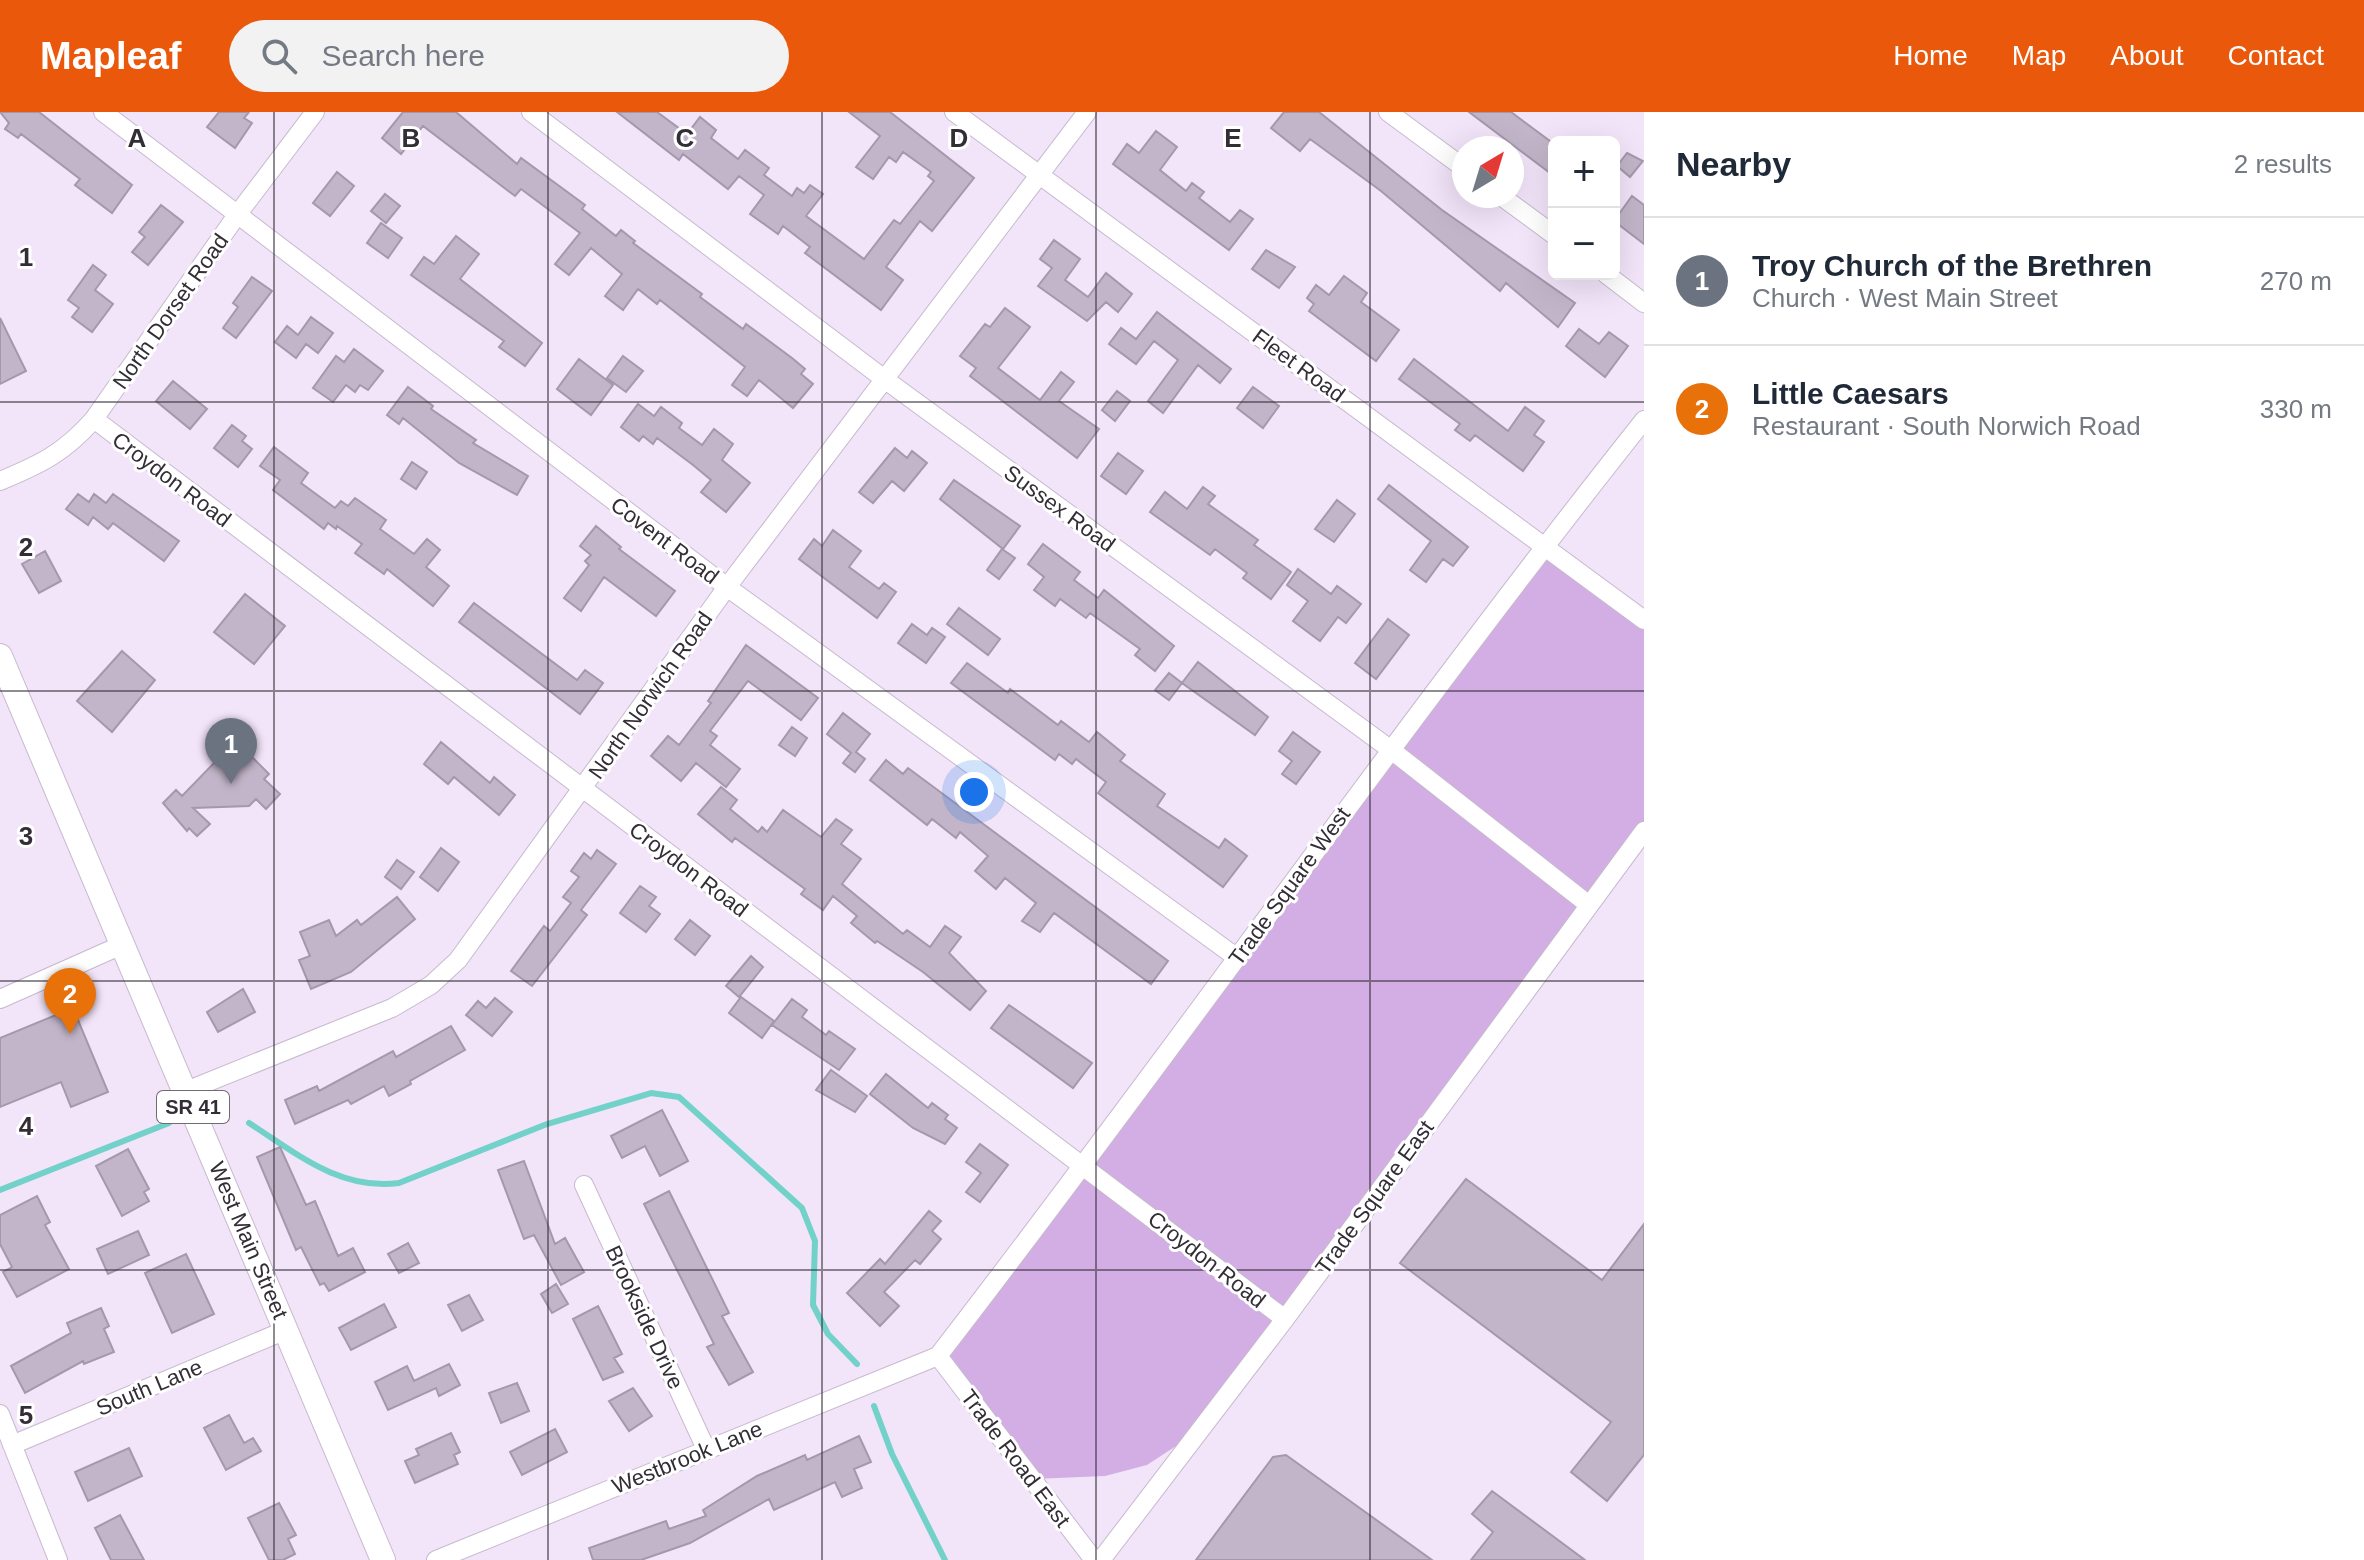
<!DOCTYPE html>
<meta charset="utf-8">
<style>
:root{--surface:#fff;--page:#f2f2f3;--text:#1f2937;--muted:#747a83;--line:#e0e1e3;--accent:#ea580c}
body{margin:0;font-family:Arial,sans-serif;background:var(--page);color:var(--text)}
.controls{position:absolute;right:24px;top:24px;display:grid;overflow:hidden;border-radius:12px;box-shadow:0 8px 32px #0002}
.controls button{width:72px;height:72px;display:grid;place-items:center;padding:0;border:0;border-bottom:2px solid var(--line);background:var(--surface);color:var(--text);font:40px sans-serif}
.compass{position:absolute;left:1452px;top:24px;width:72px;height:72px;border-radius:50%;background:var(--surface);box-shadow:0 8px 32px #0002;rotate:38deg}
.you{position:absolute;left:974px;top:680px;width:28px;height:28px;margin:-20px;border:6px solid #fff;border-radius:50%;background:#1a73e8;box-shadow:0 0 0 12px #1a73e833}
.badge{display:grid;place-items:center;width:52px;height:52px;border-radius:50%;background:var(--accent);color:#fff;font-size:26px;font-weight:700}
.pin{position:absolute;translate:-50% -66px;filter:drop-shadow(0 2px 4px #0008)}
.pin::after{content:'';position:absolute;top:42px;width:28px;height:24px;background:inherit;clip-path:polygon(0 0,100% 0,50% 100%)}
.list{margin:0;padding:0;list-style:none}
h2{display:flex;justify-content:space-between;align-items:center;height:104px;margin:0;padding:0 32px;font-size:34px}
h2 small{font-size:26px;font-weight:400;color:var(--muted)}
.list li{display:grid;grid-template-columns:52px 1fr auto;gap:24px;align-items:center;box-sizing:border-box;height:128px;padding:0 32px;border-top:2px solid var(--line)}
.list b{display:block;font-size:30px;white-space:nowrap}
.list p{margin:0;font-size:26px;white-space:nowrap;color:var(--muted)}
.list em{font-size:26px;font-style:normal;color:var(--muted)}
.icon{flex:none;width:44px;height:44px;fill:none;stroke:currentColor;stroke-width:2;stroke-linecap:round;stroke-linejoin:round}
.map{position:relative;flex:none;width:1644px;height:1448px;overflow:hidden}
header{display:flex;align-items:center;gap:48px;box-sizing:border-box;height:112px;padding:0 40px;background:var(--accent);color:#fff}
header strong{font-size:38px}
nav{display:flex;gap:44px;margin-inline-start:auto;font-size:28px}
.search{width:560px;height:72px;background:var(--page);display:flex;align-items:center;gap:20px;box-sizing:border-box;padding:0 28px;border-radius:44px;color:var(--muted);font-size:30px}
main{display:flex}
aside{flex:1;background:var(--surface)}
.map>svg:first-child{display:block}
.green{fill:#d2aee4}
.lines{fill:none;stroke-linecap:round;stroke-linejoin:round}
.stream{stroke:#72d2c9;stroke-width:6}
.building{fill:#c2b5c9;stroke:#a598ac;stroke-width:2}
.minor-casing{stroke:#c7b9ce;stroke-width:20}
.major-casing{stroke:#c7b9ce;stroke-width:26}
.minor{stroke:#fff;stroke-width:18}
.major{stroke:#fff;stroke-width:24}
.grid{fill:none;stroke:#332e36;stroke-width:2;stroke-opacity:0.55}
.labels{text-anchor:middle;stroke-width:6;stroke-linejoin:round;paint-order:stroke}
.shield{fill:#fff;stroke:#706d72;stroke-width:2}
.shield-label{font-size:20px;font-weight:bold;fill:#332e36}
.street-label{font-size:22px;fill:#332e36;stroke:#fff}
.grid-label{font-size:26px;text-anchor:middle;font-weight:bold;fill:#332e36;stroke:#fff;stroke-width:6;stroke-linejoin:round;paint-order:stroke}
</style>
<header>
<strong>Mapleaf</strong>
<div class="search"><svg class="icon" aria-label="search" viewBox="0 0 24 24"><circle cx="10" cy="10" r="6"/><path d="M15 15l6 6"/></svg>Search here</div>
<nav><a>Home</a><a>Map</a><a>About</a><a>Contact</a></nav>
</header>
<main>
<div class="map">
<svg width="1644" height="1448" viewBox="0 0 1644 1448">
<rect width="100%" height="100%" fill="#f2e4f9"/>
<!-- green -->
<path class="green" d="M 1545,432 L 1644,508 L 1644,719 L 1199,1319 L 1147,1353 L 1105,1364 L 1033,1367 L 938,1244 Z"/>
<g class="lines">
<!-- stream -->
<path class="stream" d="M 249,1011 C 296,1041 340,1079 399,1071 L 547,1012 L 651,981 L 679,985 L 802,1096 L 815,1129 L 813,1193 L 828,1222 L 857,1252
M 0,1078 L 169,1011
M 874,1294 L 892,1342 L 945,1448"/>
</g>
<!-- building -->
<path class="building" d="M 0,0 L 39,0 L 132,73 L 112,101 L 75,73 L 80,67 L 21,22 L 18,26 L 5,17 L 9,11 Z
M 219,0 L 249,0 L 244,6 L 252,11 L 235,36 L 207,15 Z
M 403,0 L 456,0 L 517,52 L 521,46 L 585,93 L 582,97 L 616,124 L 621,118 L 635,129 L 633,131 L 702,182 L 700,185 L 743,217 L 746,212 L 792,246 L 805,257 L 801,262 L 813,272 L 793,296 L 759,268 L 747,284 L 732,273 L 745,255 L 660,188 L 657,192 L 638,177 L 623,198 L 605,184 L 622,162 L 591,136 L 569,163 L 555,152 L 580,121 L 521,77 L 515,84 L 423,14 L 401,42 L 382,26 Z
M 617,0 L 657,0 L 687,22 L 700,5 L 716,18 L 711,26 L 738,47 L 745,38 L 769,56 L 764,63 L 792,84 L 797,76 L 804,81 L 810,73 L 823,82 L 806,104 L 864,147 L 894,108 L 900,112 L 934,69 L 928,64 L 931,60 L 903,40 L 896,50 L 889,45 L 873,67 L 856,55 L 880,24 L 849,0 L 890,0 L 974,66 L 932,119 L 920,109 L 886,155 L 903,168 L 881,198 L 805,141 L 810,135 L 783,114 L 778,122 L 750,102 L 764,83 L 739,64 L 728,77 L 683,42 L 679,48 Z
M 1284,0 L 1319,0 L 1442,98 L 1575,191 L 1558,215 L 1506,171 L 1500,179 L 1381,79 L 1310,27 L 1300,39 L 1271,16 Z
M 1469,0 L 1511,0 L 1554,32 L 1554,64 Z
M 1156,19 L 1177,35 L 1160,58 L 1186,79 L 1192,71 L 1204,80 L 1199,86 L 1230,110 L 1240,98 L 1253,107 L 1229,138 L 1113,52 L 1127,32 L 1139,41 Z
M 1627,41 L 1643,49 L 1630,65 L 1617,54 Z
M 337,60 L 354,74 L 330,104 L 313,91 Z
M 385,82 L 400,94 L 386,111 L 371,99 Z
M 1632,84 L 1644,93 L 1644,132 L 1614,109 Z
M 161,93 L 183,110 L 148,153 L 132,140 L 145,125 L 139,120 Z
M 381,111 L 402,126 L 388,146 L 367,131 Z
M 456,124 L 479,142 L 460,167 L 542,231 L 525,254 L 499,235 L 504,229 L 411,163 L 424,145 L 434,152 Z
M 1054,128 L 1080,147 L 1065,168 L 1088,185 L 1106,161 L 1132,182 L 1118,200 L 1106,190 L 1087,209 L 1038,174 L 1052,156 L 1040,147 Z
M 1266,138 L 1295,155 L 1279,176 L 1252,157 Z
M 93,153 L 106,163 L 95,178 L 113,192 L 92,220 L 72,205 L 79,196 L 68,188 Z
M 1344,164 L 1367,181 L 1361,190 L 1399,218 L 1376,249 L 1309,199 L 1314,192 L 1307,186 L 1316,173 L 1329,183 Z
M 252,165 L 272,179 L 236,226 L 223,216 L 238,195 L 233,191 Z
M 1005,196 L 1030,215 L 998,256 L 1040,288 L 1061,260 L 1074,270 L 1059,289 L 1099,317 L 1077,346 L 970,264 L 976,256 L 960,244 L 985,212 L 990,215 Z
M 1157,200 L 1231,257 L 1220,271 L 1198,253 L 1163,301 L 1148,289 L 1178,248 L 1154,229 L 1136,252 L 1109,232 L 1121,216 L 1136,227 Z
M 311,205 L 333,221 L 318,241 L 306,232 L 296,246 L 275,230 L 287,214 L 298,223 Z
M 0,206 L 26,259 L 0,272 Z
M 1579,217 L 1599,232 L 1609,220 L 1628,234 L 1605,265 L 1566,234 Z
M 354,237 L 383,259 L 368,278 L 360,273 L 355,280 L 346,273 L 333,290 L 313,276 L 336,244 L 344,250 Z
M 623,244 L 643,259 L 626,280 L 607,266 Z
M 579,247 L 613,273 L 591,303 L 557,277 Z
M 1414,247 L 1508,319 L 1525,295 L 1544,309 L 1534,323 L 1544,330 L 1523,359 L 1475,323 L 1470,329 L 1455,318 L 1460,312 L 1399,267 Z
M 173,269 L 207,297 L 190,317 L 156,289 Z
M 408,275 L 433,294 L 431,297 L 476,328 L 473,331 L 528,364 L 517,383 L 459,351 L 403,306 L 399,312 L 387,303 Z
M 1253,275 L 1279,294 L 1263,316 L 1237,296 Z
M 1117,279 L 1130,289 L 1115,309 L 1102,298 Z
M 638,292 L 654,304 L 661,295 L 682,311 L 679,316 L 702,333 L 714,317 L 733,332 L 722,348 L 750,371 L 726,400 L 701,380 L 711,368 L 693,353 L 657,326 L 653,332 L 643,324 L 639,329 L 621,315 Z
M 232,313 L 246,324 L 242,329 L 252,337 L 238,355 L 214,336 Z
M 274,335 L 308,361 L 301,371 L 335,396 L 341,389 L 348,394 L 355,386 L 386,408 L 380,417 L 414,442 L 427,427 L 440,438 L 426,455 L 449,474 L 433,494 L 387,457 L 384,462 L 355,441 L 362,432 L 337,414 L 336,417 L 328,411 L 324,417 L 273,378 L 280,368 L 260,354 Z
M 895,336 L 907,346 L 912,339 L 927,351 L 904,379 L 892,369 L 873,391 L 859,380 Z
M 1118,341 L 1143,359 L 1126,382 L 1101,364 Z
M 412,350 L 427,360 L 416,377 L 401,367 Z
M 954,368 L 1020,414 L 1003,437 L 940,387 Z
M 1389,373 L 1468,435 L 1453,454 L 1443,447 L 1426,470 L 1410,458 L 1431,429 L 1378,387 Z
M 1203,375 L 1215,384 L 1208,392 L 1258,428 L 1254,433 L 1291,460 L 1271,487 L 1243,466 L 1247,461 L 1215,437 L 1210,443 L 1150,400 L 1165,380 L 1187,397 Z
M 78,382 L 89,390 L 94,382 L 106,391 L 113,382 L 179,429 L 164,449 L 113,411 L 108,417 L 93,405 L 88,413 L 66,397 Z
M 1337,388 L 1355,402 L 1334,430 L 1315,417 Z
M 596,414 L 621,435 L 619,437 L 675,479 L 656,504 L 604,465 L 581,499 L 564,486 L 589,453 L 585,449 L 591,443 L 580,434 Z
M 833,418 L 861,439 L 849,455 L 879,477 L 884,471 L 896,480 L 877,506 L 799,447 L 814,427 L 822,434 Z
M 1043,432 L 1080,460 L 1074,468 L 1098,486 L 1104,478 L 1174,534 L 1155,559 L 1135,543 L 1140,537 L 1090,501 L 1086,506 L 1060,487 L 1055,494 L 1034,478 L 1044,465 L 1028,452 Z
M 1002,437 L 1015,446 L 999,467 L 987,458 Z
M 45,439 L 61,469 L 39,481 L 22,452 Z
M 1298,457 L 1331,482 L 1337,474 L 1361,492 L 1346,511 L 1338,505 L 1320,529 L 1293,509 L 1308,489 L 1287,473 Z
M 245,482 L 285,514 L 254,552 L 214,520 Z
M 474,491 L 577,568 L 585,558 L 603,571 L 580,602 L 459,510 Z
M 959,496 L 1000,527 L 988,543 L 947,512 Z
M 1388,507 L 1409,523 L 1376,567 L 1355,551 Z
M 912,512 L 927,523 L 932,516 L 945,525 L 926,551 L 898,531 Z
M 746,533 L 818,586 L 801,608 L 748,569 L 710,619 L 717,624 L 710,633 L 740,657 L 726,675 L 696,651 L 681,669 L 651,644 L 668,624 L 679,633 L 711,591 L 708,589 Z
M 122,539 L 155,568 L 112,620 L 77,589 Z
M 1198,550 L 1268,605 L 1255,623 L 1182,571 Z
M 967,551 L 1008,581 L 1010,577 L 1058,613 L 1061,609 L 1089,630 L 1097,620 L 1125,643 L 1120,649 L 1165,682 L 1157,694 L 1219,736 L 1225,727 L 1247,744 L 1223,775 L 1098,681 L 1106,670 L 1076,647 L 1072,652 L 1059,642 L 1055,648 L 951,571 Z
M 1169,561 L 1182,571 L 1169,588 L 1155,578 Z
M 843,601 L 870,622 L 856,640 L 865,647 L 855,660 L 843,651 L 851,641 L 827,622 Z
M 792,615 L 807,626 L 795,644 L 779,633 Z
M 1293,620 L 1320,640 L 1296,672 L 1282,662 L 1292,649 L 1279,639 Z
M 225,629 L 247,650 L 252,645 L 269,662 L 264,667 L 280,682 L 266,697 L 256,687 L 249,694 L 193,696 L 210,712 L 197,724 L 189,716 L 187,719 L 163,691 L 176,678 L 182,684 L 216,649 L 211,644 Z
M 441,630 L 490,671 L 494,665 L 515,683 L 499,703 L 454,665 L 448,672 L 424,652 Z
M 886,648 L 903,662 L 908,656 L 1168,849 L 1151,872 L 1054,801 L 1040,820 L 1022,809 L 1036,791 L 1005,766 L 996,777 L 975,759 L 988,744 L 960,720 L 956,726 L 932,707 L 927,713 L 870,668 Z
M 721,675 L 737,688 L 730,697 L 758,720 L 762,715 L 767,720 L 783,698 L 821,725 L 836,707 L 852,718 L 841,732 L 861,747 L 842,772 L 903,822 L 907,818 L 930,835 L 945,814 L 961,825 L 949,841 L 986,879 L 970,898 L 923,860 L 877,829 L 875,831 L 851,811 L 857,804 L 833,784 L 823,798 L 801,782 L 805,777 L 735,726 L 732,730 L 698,702 Z
M 441,736 L 459,750 L 438,779 L 420,765 Z
M 597,738 L 616,752 L 581,798 L 587,803 L 532,874 L 511,859 L 544,814 L 550,819 L 571,791 L 563,785 L 579,765 L 571,759 L 584,741 L 591,747 Z
M 397,748 L 414,760 L 401,777 L 385,765 Z
M 640,774 L 656,785 L 649,794 L 660,802 L 646,820 L 620,801 Z
M 397,785 L 415,807 L 351,860 L 311,877 L 299,848 L 310,844 L 300,820 L 329,808 L 336,824 L 357,808 L 361,813 Z
M 690,808 L 710,824 L 695,843 L 675,827 Z
M 751,844 L 763,855 L 739,885 L 726,874 Z
M 243,877 L 255,900 L 218,920 L 207,900 Z
M 741,885 L 774,909 L 762,926 L 729,901 Z
M 495,886 L 512,900 L 492,924 L 466,903 L 478,889 L 486,896 Z
M 792,887 L 807,898 L 802,905 L 826,923 L 829,919 L 855,937 L 839,958 L 772,913 Z
M 1009,893 L 1092,951 L 1073,976 L 991,916 Z
M 73,896 L 108,980 L 71,995 L 61,970 L 0,995 L 0,926 Z
M 451,914 L 465,938 L 410,969 L 411,972 L 389,984 L 384,974 L 351,992 L 348,988 L 295,1012 L 285,988 L 317,974 L 319,979 L 393,939 L 396,945 Z
M 831,958 L 867,984 L 855,1000 L 816,978 Z
M 886,962 L 928,996 L 932,991 L 948,1003 L 945,1007 L 957,1016 L 945,1032 L 913,1016 L 870,982 Z
M 662,998 L 688,1049 L 660,1064 L 645,1034 L 622,1046 L 611,1024 Z
M 980,1032 L 1008,1053 L 980,1090 L 966,1080 L 981,1061 L 966,1050 Z
M 280,1035 L 306,1093 L 315,1089 L 338,1144 L 353,1136 L 365,1160 L 329,1179 L 324,1171 L 320,1173 L 301,1135 L 296,1138 L 257,1045 Z
M 128,1037 L 149,1077 L 144,1080 L 149,1089 L 122,1104 L 96,1054 Z
M 524,1049 L 555,1132 L 565,1126 L 584,1160 L 561,1173 L 534,1123 L 524,1127 L 498,1058 Z
M 1466,1067 L 1602,1168 L 1644,1112 L 1644,1343 L 1607,1389 L 1571,1360 L 1611,1310 L 1400,1151 Z
M 669,1079 L 729,1201 L 722,1204 L 753,1260 L 729,1273 L 707,1235 L 714,1232 L 644,1092 Z
M 37,1084 L 50,1110 L 45,1113 L 69,1157 L 17,1185 L 3,1160 L 12,1155 L 0,1132 L 0,1103 Z
M 929,1099 L 941,1109 L 932,1119 L 941,1127 L 920,1152 L 915,1148 L 884,1180 L 899,1194 L 880,1214 L 847,1181 L 880,1147 L 885,1152 Z
M 138,1119 L 149,1143 L 108,1162 L 97,1137 Z
M 408,1131 L 419,1151 L 399,1161 L 388,1142 Z
M 186,1142 L 214,1202 L 172,1221 L 145,1161 Z
M 556,1172 L 568,1192 L 552,1201 L 541,1182 Z
M 469,1183 L 483,1208 L 462,1219 L 448,1193 Z
M 384,1192 L 396,1215 L 351,1238 L 339,1216 Z
M 598,1194 L 622,1242 L 614,1246 L 623,1260 L 603,1268 L 573,1207 Z
M 101,1196 L 109,1214 L 104,1217 L 114,1240 L 84,1252 L 83,1249 L 25,1281 L 11,1254 L 71,1221 L 67,1211 Z
M 449,1252 L 460,1273 L 439,1284 L 436,1276 L 388,1298 L 375,1270 L 407,1254 L 414,1269 Z
M 517,1271 L 529,1299 L 501,1311 L 489,1281 Z
M 633,1276 L 652,1304 L 629,1319 L 609,1289 Z
M 229,1303 L 244,1331 L 253,1326 L 261,1339 L 226,1358 L 204,1316 Z
M 555,1317 L 567,1340 L 522,1363 L 510,1340 Z
M 451,1321 L 460,1340 L 454,1343 L 458,1352 L 415,1371 L 405,1349 L 419,1343 L 416,1337 Z
M 859,1324 L 871,1350 L 854,1357 L 862,1376 L 842,1385 L 835,1370 L 774,1398 L 769,1387 L 690,1431 L 641,1448 L 593,1448 L 589,1436 L 666,1409 L 669,1417 L 706,1404 L 703,1398 L 757,1364 L 805,1343 L 807,1348 Z
M 129,1336 L 142,1364 L 88,1389 L 75,1360 Z
M 1286,1343 L 1432,1448 L 1196,1448 L 1273,1345 Z
M 1492,1379 L 1585,1448 L 1471,1448 L 1493,1420 L 1472,1402 Z
M 279,1391 L 296,1423 L 288,1427 L 295,1442 L 283,1448 L 269,1448 L 248,1406 Z
M 120,1403 L 144,1448 L 111,1448 L 95,1416 Z"/>
<g class="lines">
<!-- minor casing -->
<g class="minor-casing">
<path id="minor" d="M 103,0 L 727,475 L 1236,845
M 531,0 L 883,266 L 1390,637 L 1589,793
M 954,0 L 1644,508
M 1388,0 L 1464,56
M 1501,84 L 1554,123
M 1606,162 L 1644,191
M 94,307 L 1285,1207
M 0,369 C 41,352 64,341 94,307 L 237,103 L 315,0
M 0,887 L 124,832
M 186,979 L 392,896 L 431,873 L 458,848 L 727,475 L 1087,0
M 584,1073 L 706,1337
M 938,1244 C 1177,935 1401,614 1644,308
M 938,1244 L 1094,1448
M 0,1302 L 58,1448
M 12,1333 L 286,1218
M 436,1448 L 938,1244
M 1101,1448 L 1285,1207 L 1644,719"/>
</g>
<!-- major casing -->
<g class="major-casing">
<path id="major" d="M 0,544 L 383,1448"/>
</g>
<!-- minor -->
<use href="#minor" class="minor"/>
<!-- major -->
<use href="#major" class="major"/>
</g>
<!-- grid -->
<path class="grid" d="M 274,0 L 274,1448M 548,0 L 548,1448M 822,0 L 822,1448M 1096,0 L 1096,1448M 1370,0 L 1370,1448M 0,290 L 1644,290M 0,579 L 1644,579M 0,869 L 1644,869M 0,1158 L 1644,1158"/>
<g class="labels">
<!-- shield labels -->
<rect class="shield" x="157" y="979" width="72" height="32" rx="6"/>
<g class="shield-label">
<text x="193" y="1002">SR 41</text>
</g>
<!-- street labels -->
<g class="street-label">
<text transform="translate(170 199) rotate(-55)" y="8">North Dorset Road</text>
<text transform="translate(1299 253) rotate(36)" y="8">Fleet Road</text>
<text transform="translate(172 367) rotate(37)" y="8">Croydon Road</text>
<text transform="translate(1060 396) rotate(36)" y="8">Sussex Road</text>
<text transform="translate(665 428) rotate(37)" y="8">Covent Road</text>
<text transform="translate(650 583) rotate(-55)" y="8">North Norwich Road</text>
<text transform="translate(689 757) rotate(37)" y="8">Croydon Road</text>
<text transform="translate(1289 774) rotate(-54)" y="8">Trade Square West</text>
<text transform="translate(1374 1085) rotate(-54)" y="8">Trade Square East</text>
<text transform="translate(249 1128) rotate(67)" y="8">West Main Street</text>
<text transform="translate(1207 1147) rotate(38)" y="8">Croydon Road</text>
<text transform="translate(645 1205) rotate(65)" y="8">Brookside Drive</text>
<text transform="translate(149 1275) rotate(-23)" y="8">South Lane</text>
<text transform="translate(687 1345) rotate(-22)" y="8">Westbrook Lane</text>
<text transform="translate(1016 1346) rotate(53)" y="8">Trade Road East</text>
</g>
</g>
<g class="grid-label">
<text x="137" y="35">A</text>
<text x="411" y="35">B</text>
<text x="685" y="35">C</text>
<text x="959" y="35">D</text>
<text x="1233" y="35">E</text>
<text x="26" y="154">1</text>
<text x="26" y="444">2</text>
<text x="26" y="733">3</text>
<text x="26" y="1023">4</text>
<text x="26" y="1312">5</text>
</g>
</svg>
<div class="controls">
<button>+</button>
<button>−</button>
</div>
<svg class="compass" viewBox="-18 -18 36 36"><path d="M0-13l5 13h-10z" fill="#e53935"/><path d="M0 13l5-13h-10z" fill="#747a83"/></svg>
<div class="you"></div>
<div class="pin badge" style="left:231px;top:672px;background:#6b7280">1</div>
<div class="pin badge" style="left:70px;top:922px;background:#e8710a">2</div>
</div>
<aside>
<h2>Nearby<small>2 results</small></h2>
<ul class="list">
<li><span class="badge" style="background:#6b7280">1</span><div><b>Troy Church of the Brethren</b><p>Church · West Main Street</p></div><em>270 m</em></li>
<li><span class="badge" style="background:#e8710a">2</span><div><b>Little Caesars</b><p>Restaurant · South Norwich Road</p></div><em>330 m</em></li>
</ul>
</aside>
</main>
